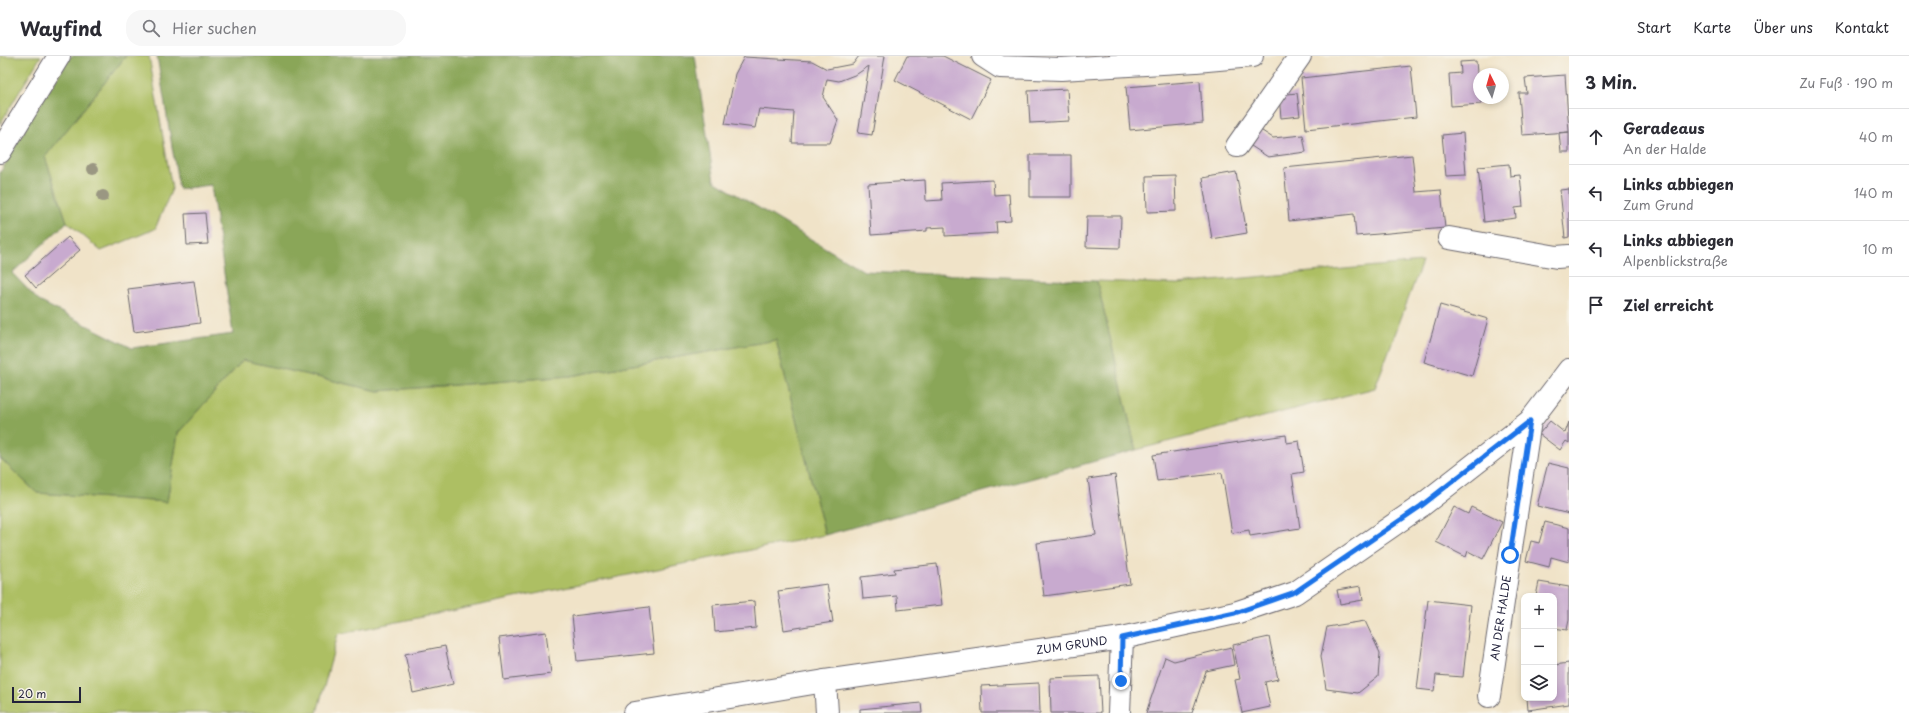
<!DOCTYPE html>
<html lang="de">
<meta charset="utf-8">
<style>
:root{--surface:#fff;--page:#f7f7f7;--text:#2b2b33;--muted:#7c7c81;--line:#e1e1e2}
body{margin:0;font-family:"Playpen Sans",sans-serif;background:var(--page);color:var(--text)}
.controls{position:absolute;right:12px;bottom:12px;display:grid;overflow:hidden;border-radius:8px;box-shadow:0 2px 6px #0003}
.controls button{width:36px;height:36px;display:grid;place-items:center;padding:0;border:0;border-bottom:1px solid var(--line);background:var(--surface);color:var(--text);font:20px sans-serif}
.compass{position:absolute;left:1473px;top:12px;width:36px;height:36px;border-radius:50%;background:var(--surface);box-shadow:0 2px 6px #0003;rotate:355deg}
.scale{position:absolute;left:12px;bottom:10px;width:69px;box-sizing:border-box;padding-left:4px;border:2px solid #22223b;border-top:0;font-size:11px;line-height:14px;white-space:nowrap;color:#22223b;-webkit-text-stroke:3px #f7f3e8;paint-order:stroke}
.stop{position:absolute;width:12px;height:12px;margin:-9px;border:3px solid #1a73e8;border-radius:50%;background:#fff}
.stop.end{background:#1a73e8;border-color:#fff;box-shadow:0 1px 4px #0008}
.list{margin:0;padding:0;list-style:none}
h2{display:flex;justify-content:space-between;align-items:center;height:52px;margin:0;padding:0 16px;font-size:17px}
h2 small{font-size:13px;font-weight:400;color:var(--muted)}
.list li{display:grid;grid-template-columns:26px 1fr auto;gap:12px;align-items:center;box-sizing:border-box;height:56px;padding:0 16px;border-top:1px solid var(--line)}
.list b{display:block;font-size:15px;white-space:nowrap}
.list p{margin:0;font-size:13px;white-space:nowrap;color:var(--muted)}
.list em{font-size:13px;font-style:normal;color:var(--muted)}
.icon{flex:none;width:22px;height:22px;fill:none;stroke:currentColor;stroke-width:2;stroke-linecap:round;stroke-linejoin:round}
.map{position:relative;flex:none;width:1569px;height:657px;overflow:hidden}
header{display:flex;align-items:center;gap:24px;box-sizing:border-box;height:56px;padding:0 20px;background:var(--surface);border-bottom:1px solid var(--line)}
header strong{font-size:19px}
nav{display:flex;gap:22px;margin-inline-start:auto;font-size:14px}
.search{width:280px;height:36px;background:var(--page);display:flex;align-items:center;gap:10px;box-sizing:border-box;padding:0 14px;border-radius:16px;color:var(--muted);font-size:15px}
main{display:flex}
aside{flex:1;background:var(--surface)}
.map>svg:first-child{display:block}
.green{fill:#adbf63;stroke:#68704f}
.forest{fill:#8aa659;stroke:#56644a}
.building{fill:#c8aacf}
.lines{fill:none;stroke-linecap:round;stroke-linejoin:round}
.minor-casing{stroke:#6a666c;stroke-width:24}
.major-casing{stroke:#6a666c;stroke-width:24}
.minor{stroke:#fff;stroke-width:22}
.major{stroke:#fff;stroke-width:22}
.tree{fill:#9a9782}
.route{stroke:#1a73e8;stroke-width:5}
.labels{text-anchor:middle;stroke-width:3.5;stroke-linejoin:round;paint-order:stroke}
.street-label{font-size:11px;fill:#22223b;stroke:#f7f3e8}
</style>
<header>
<strong>Wayfind</strong>
<div class="search"><svg class="icon" aria-label="search" viewBox="0 0 24 24"><circle cx="10" cy="10" r="6"/><path d="M15 15l6 6"/></svg>Hier suchen</div>
<nav><a>Start</a><a>Karte</a><a>Über uns</a><a>Kontakt</a></nav>
</header>
<main>
<div class="map">
<svg width="1569" height="657" viewBox="0 0 1569 657">
<rect width="100%" height="100%" fill="#f7f3e8"/>
<filter id="ink" filterUnits="userSpaceOnUse"><feTurbulence type="fractalNoise" baseFrequency=".025" numOctaves="2"/><feDisplacementMap in="SourceGraphic" scale="8" xChannelSelector="R" yChannelSelector="G"/><feConvolveMatrix kernelMatrix="1 2 1 2 8 2 1 2 1" color-interpolation-filters="sRGB"/></filter>
<filter id="wash" filterUnits="userSpaceOnUse"><feTurbulence type="fractalNoise" baseFrequency=".012" numOctaves="4" result="noise"/><feDisplacementMap in="SourceGraphic" scale="16" xChannelSelector="R" yChannelSelector="G"/><feGaussianBlur stdDeviation="0.9" result="paint"/><feColorMatrix in="noise" values="0 0 0 0 0 0 0 0 0 0 0 0 0 0 0 0 0 1.4 0 .05"/><feComposite in="paint" operator="in"/></filter>
<g filter="url(#wash)">
<rect width="100%" height="100%" fill="#f0e3c8"/>
<!-- green -->
<path class="green" d="M 0,0 L 41,0 L 0,68 Z
M 126,0 L 149,0 L 172,133 L 155,173 L 101,195 L 67,166 L 45,101 Z
M 1422,206 L 1375,332 L 1136,394 L 1097,225 L 1178,228 Z
M 776,284 L 825,479 L 338,578 L 317,657 L 0,657 L 0,402 L 37,437 L 167,446 L 178,377 L 243,304 L 378,335 L 570,320 Z"/>
<!-- forest -->
<path class="forest" d="M 71,0 L 126,0 L 45,101 L 67,166 L 12,217 L 39,245 L 132,292 L 233,278 L 211,129 L 179,133 L 157,0 L 695,0 L 714,125 L 864,215 L 1097,225 L 1136,394 L 825,479 L 776,284 L 570,320 L 378,335 L 243,304 L 178,377 L 167,446 L 37,437 L 0,402 L 0,117 L 30,64 Z"/>
<g id="blocks">
<!-- building -->
<path class="building" d="M 859,0 L 885,0 L 872,79 L 858,77 L 869,10 L 857,18 L 839,25 L 827,23 L 823,41 L 838,64 L 830,87 L 792,87 L 794,56 L 759,53 L 755,72 L 725,68 L 735,18 L 744,1 L 812,5 L 827,13 L 853,8 Z
M 907,0 L 943,0 L 991,24 L 971,63 L 895,24 Z
M 1476,5 L 1477,17 L 1479,17 L 1481,48 L 1451,50 L 1449,18 L 1461,17 L 1460,6 Z
M 1411,10 L 1416,61 L 1306,73 L 1301,22 Z
M 1565,19 L 1569,76 L 1522,79 L 1519,37 L 1527,37 L 1525,22 Z
M 1200,25 L 1203,67 L 1130,74 L 1126,31 Z
M 1067,33 L 1069,65 L 1030,67 L 1028,35 Z
M 1297,37 L 1300,60 L 1281,62 L 1279,39 Z
M 1259,73 L 1273,82 L 1303,79 L 1306,96 L 1268,101 L 1251,90 Z
M 1569,76 L 1569,96 L 1561,96 L 1559,77 Z
M 1463,77 L 1466,119 L 1446,120 L 1442,79 Z
M 1030,99 L 1071,99 L 1071,141 L 1030,141 Z
M 1412,99 L 1416,136 L 1441,134 L 1445,172 L 1356,180 L 1354,158 L 1289,165 L 1284,112 Z
M 1509,108 L 1510,120 L 1520,119 L 1523,151 L 1515,152 L 1516,162 L 1484,166 L 1478,111 Z
M 1236,116 L 1247,177 L 1212,183 L 1202,122 Z
M 1175,119 L 1176,155 L 1147,156 L 1146,120 Z
M 925,124 L 926,145 L 942,144 L 941,127 L 993,124 L 994,139 L 1009,138 L 1011,165 L 996,166 L 997,177 L 945,180 L 945,171 L 927,172 L 927,175 L 871,179 L 868,128 Z
M 1569,133 L 1569,181 L 1565,182 L 1560,134 Z
M 205,157 L 208,188 L 187,189 L 185,158 Z
M 1087,160 L 1121,160 L 1120,192 L 1086,191 Z
M 68,181 L 80,194 L 36,232 L 25,219 Z
M 194,225 L 200,267 L 134,276 L 128,233 Z
M 1440,249 L 1488,263 L 1472,320 L 1424,306 Z
M 1550,365 L 1565,377 L 1569,366 L 1569,387 L 1566,385 L 1560,394 L 1539,378 Z
M 1286,379 L 1287,387 L 1299,385 L 1304,416 L 1292,418 L 1300,472 L 1250,480 L 1249,474 L 1232,477 L 1222,417 L 1157,425 L 1153,399 Z
M 1548,407 L 1569,412 L 1569,458 L 1537,450 Z
M 1115,419 L 1130,528 L 1044,540 L 1037,487 L 1096,479 L 1088,423 Z
M 1454,451 L 1468,458 L 1471,451 L 1502,466 L 1483,503 L 1468,495 L 1466,501 L 1436,486 Z
M 1545,466 L 1569,472 L 1569,506 L 1551,501 L 1549,511 L 1526,505 L 1531,485 L 1539,487 Z
M 937,508 L 942,549 L 898,554 L 897,540 L 863,543 L 861,521 L 895,517 L 894,513 Z
M 1539,526 L 1569,531 L 1569,564 L 1567,574 L 1554,572 L 1554,540 L 1536,540 Z
M 827,528 L 833,566 L 784,574 L 778,535 Z
M 1361,530 L 1363,544 L 1340,548 L 1337,534 Z
M 1428,544 L 1471,549 L 1463,621 L 1436,619 L 1434,635 L 1417,633 Z
M 754,545 L 756,572 L 715,576 L 713,549 Z
M 649,551 L 654,597 L 577,605 L 572,560 Z
M 1365,565 L 1380,597 L 1378,621 L 1358,637 L 1326,633 L 1321,600 L 1327,571 Z
M 546,576 L 551,618 L 504,624 L 499,582 Z
M 1269,581 L 1278,623 L 1265,626 L 1270,651 L 1242,657 L 1235,624 L 1240,623 L 1233,589 Z
M 445,590 L 453,628 L 413,637 L 405,598 Z
M 1231,591 L 1234,609 L 1206,615 L 1192,657 L 1146,657 L 1165,601 L 1174,605 Z
M 1569,607 L 1569,648 L 1528,654 L 1527,642 L 1554,642 L 1554,609 Z
M 1099,620 L 1101,657 L 1051,657 L 1050,622 Z
M 1039,627 L 1040,657 L 982,657 L 981,630 Z
M 921,647 L 922,657 L 860,657 L 860,653 Z"/>
</g>
</g>
<g filter="url(#ink)">
<use href="#blocks" fill-opacity="0" stroke="#6a666c" stroke-width="1"/>
<g class="lines">
<!-- minor casing -->
<g class="minor-casing">
<g id="minor">
<path d="M 983,0 L 1000,11 L 1061,13 L 1196,5 L 1252,0"/>
<path d="M 1237,90 L 1300,0"/>
<path d="M 1449,182 L 1557,201 L 1569,200"/>
<path d="M 825,625 L 827,657"/>
<path id="s1" d="M 1489,640 L 1530,365"/>
<path id="s2" d="M 635,657 L 825,625 L 1122,582 L 1235,557 L 1295,537 L 1421,450 L 1530,365 L 1569,314"/>
<path d="M 1119,657 L 1122,582"/>
</g>
</g>
<!-- major casing -->
<g class="major-casing">
<path id="major" d="M 0,96 L 59,0"/>
</g>
<!-- minor -->
<use href="#minor" class="minor"/>
<!-- major -->
<use href="#major" class="major"/>
</g>
<!-- trees -->
<g class="tree">
<circle cx="93" cy="113" r="6"/>
<circle cx="103" cy="140" r="6"/>
</g>
</g>
<g class="lines" filter="url(#ink)">
<!-- route -->
<path class="route" d="M 1121,625 L 1122,582 L 1235,557 L 1295,536 L 1421,450 L 1530,365 L 1510,499"/>
</g>
<g class="labels">
<!-- street labels -->
<g class="street-label">
<text dy="4" stroke="none"><textPath href="#s1" startOffset="79">AN DER HALDE</textPath></text>
<text dy="4" stroke="none"><textPath href="#s2" startOffset="442">ZUM GRUND</textPath></text>
</g>
</g>
</svg>
<div class="controls">
<button>+</button>
<button>−</button>
<button><svg class="icon" aria-label="layers" viewBox="0 0 24 24"><path d="M12 4l9 5-9 5-9-5zM3 14l9 5 9-5"/></svg></button>
</div>
<svg class="compass" viewBox="-18 -18 36 36"><path d="M0-13l5 13h-10z" fill="#e53935"/><path d="M0 13l5-13h-10z" fill="#7c7c81"/></svg>
<div class="scale">20 m</div>
<div class="stop" style="left:1510px;top:499px"></div>
<div class="stop end" style="left:1121px;top:625px"></div>
</div>
<aside>
<h2>3 Min.<small>Zu Fuß · 190 m</small></h2>
<ul class="list">
<li><svg class="icon" aria-label="ahead" viewBox="0 0 24 24"><path d="M12 20V5M6 11l6-6 6 6"/></svg><div><b>Geradeaus</b><p>An der Halde</p></div><em>40 m</em></li>
<li><svg class="icon" aria-label="left" viewBox="0 0 24 24"><path d="M17 20v-9H6M10 6l-5 5 5 5"/></svg><div><b>Links abbiegen</b><p>Zum Grund</p></div><em>140 m</em></li>
<li><svg class="icon" aria-label="left" viewBox="0 0 24 24"><path d="M17 20v-9H6M10 6l-5 5 5 5"/></svg><div><b>Links abbiegen</b><p>Alpenblickstraße</p></div><em>10 m</em></li>
<li><svg class="icon" aria-label="arrive" viewBox="0 0 24 24"><path d="M6 21V4h12l-3 4 3 4H6"/></svg><div><b>Ziel erreicht</b></div></li>
</ul>
</aside>
</main>
